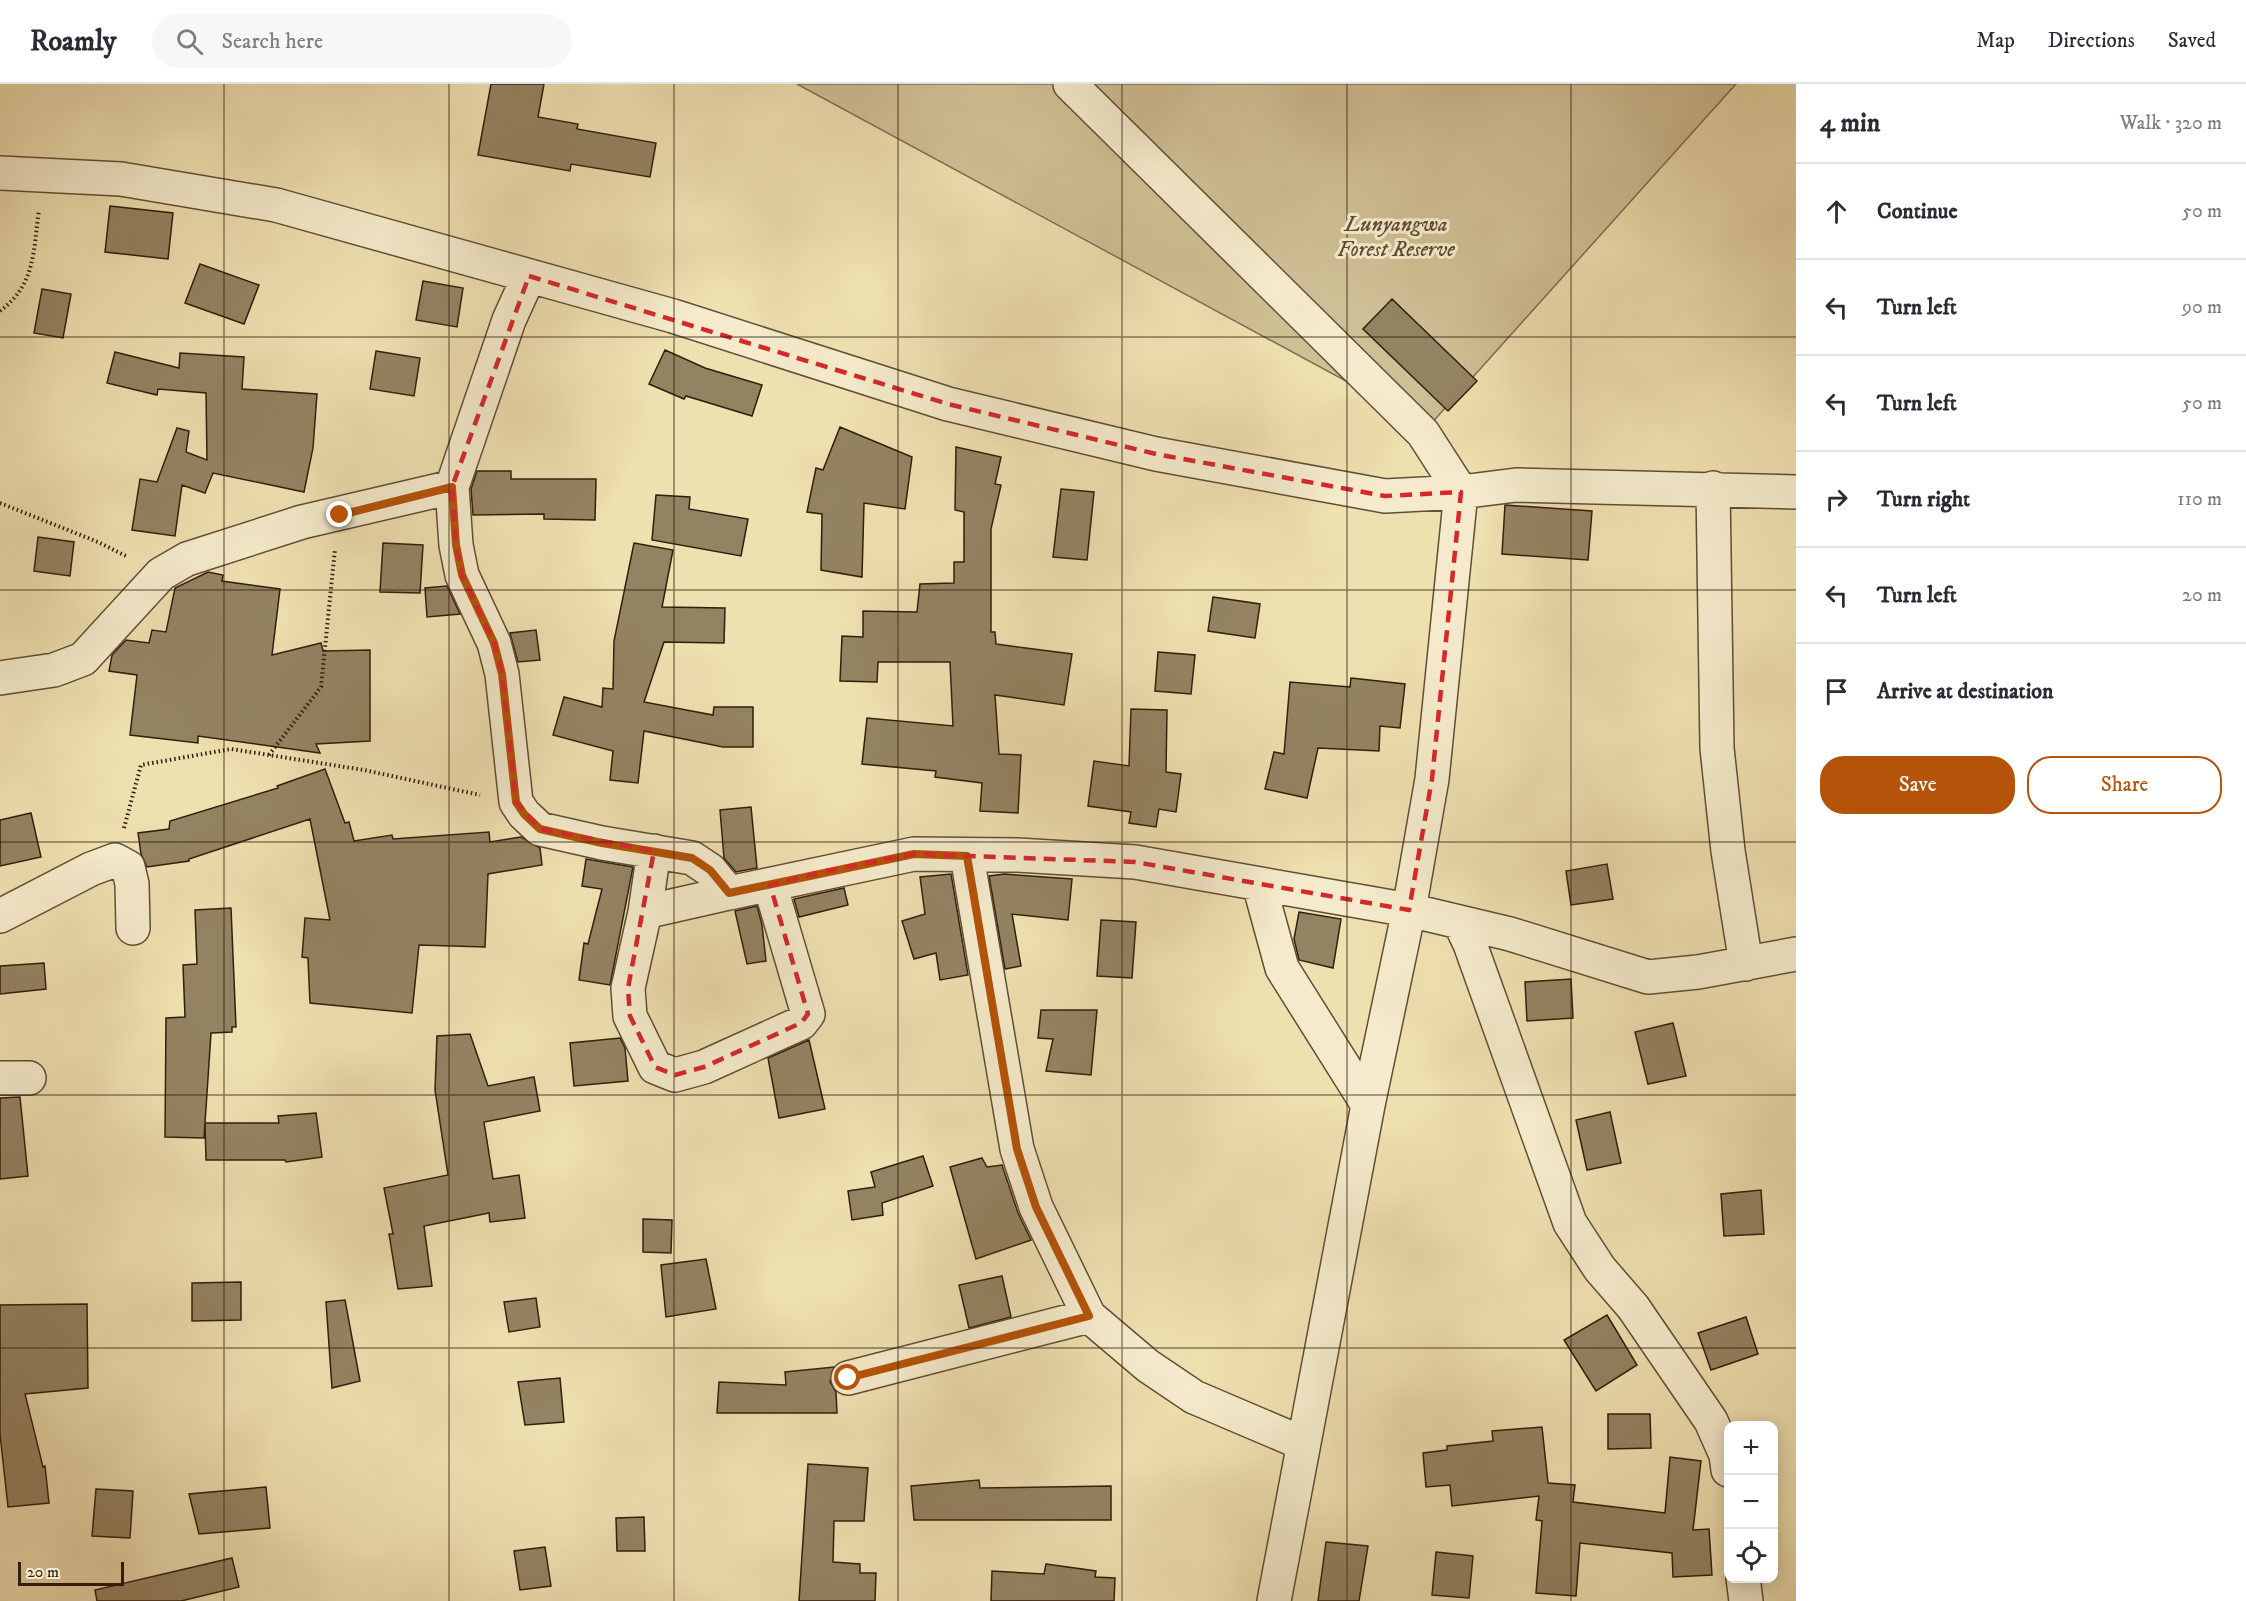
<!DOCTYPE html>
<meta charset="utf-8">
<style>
:root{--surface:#fff;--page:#f7f7f7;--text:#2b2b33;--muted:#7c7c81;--line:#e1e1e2;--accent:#b45309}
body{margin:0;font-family:"IM FELL DW Pica",serif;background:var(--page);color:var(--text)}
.controls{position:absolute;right:18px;bottom:18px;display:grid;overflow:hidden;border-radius:12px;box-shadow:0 3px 15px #0003}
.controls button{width:54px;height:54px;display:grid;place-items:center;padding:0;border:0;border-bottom:2px solid var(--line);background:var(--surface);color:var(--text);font:30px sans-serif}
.scale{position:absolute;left:18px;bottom:15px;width:106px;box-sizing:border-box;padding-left:6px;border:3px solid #311e0d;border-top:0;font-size:16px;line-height:21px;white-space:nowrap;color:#311e0d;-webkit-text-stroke:4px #f5ebcc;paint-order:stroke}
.stop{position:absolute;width:18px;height:18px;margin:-14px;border:4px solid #b45309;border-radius:50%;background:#fff}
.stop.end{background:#b45309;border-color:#fff;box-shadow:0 2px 6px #0008}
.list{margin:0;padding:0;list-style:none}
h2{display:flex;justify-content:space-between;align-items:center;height:78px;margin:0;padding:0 24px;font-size:26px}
h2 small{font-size:20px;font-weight:400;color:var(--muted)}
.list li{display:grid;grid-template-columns:39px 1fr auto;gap:18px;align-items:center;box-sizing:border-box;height:96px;padding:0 24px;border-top:2px solid var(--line)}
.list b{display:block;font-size:22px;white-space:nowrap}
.list em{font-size:20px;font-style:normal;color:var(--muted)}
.actions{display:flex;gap:12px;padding:18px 24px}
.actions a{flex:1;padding:14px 0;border:2px solid var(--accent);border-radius:24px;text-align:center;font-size:21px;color:var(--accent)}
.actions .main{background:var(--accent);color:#fff}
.icon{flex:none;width:33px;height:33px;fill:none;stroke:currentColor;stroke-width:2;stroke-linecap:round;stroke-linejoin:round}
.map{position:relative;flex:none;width:1796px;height:1517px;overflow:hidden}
header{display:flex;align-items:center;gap:36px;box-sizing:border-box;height:84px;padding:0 30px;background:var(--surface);border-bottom:2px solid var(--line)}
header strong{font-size:28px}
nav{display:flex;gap:33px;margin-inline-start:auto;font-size:21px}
.search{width:420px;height:54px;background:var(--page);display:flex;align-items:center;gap:15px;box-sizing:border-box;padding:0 21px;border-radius:33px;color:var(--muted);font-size:22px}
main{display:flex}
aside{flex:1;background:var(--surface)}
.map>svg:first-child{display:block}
.green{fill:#cfbf94;stroke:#806e50;stroke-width:1.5}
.building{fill:#948362;stroke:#311e0d;stroke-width:1.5}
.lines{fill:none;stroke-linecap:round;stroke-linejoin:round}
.street-casing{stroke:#604e36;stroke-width:36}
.path{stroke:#311e0d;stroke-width:4;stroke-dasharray:1.5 3;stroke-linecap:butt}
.street{stroke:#f5ebcc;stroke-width:33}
.route{stroke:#b45309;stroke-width:8}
.marked{fill:none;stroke:#d62828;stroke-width:4.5;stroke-dasharray:12 8;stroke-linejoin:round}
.grid{fill:none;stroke:#311e0d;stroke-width:1.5;stroke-opacity:0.55}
.labels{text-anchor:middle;stroke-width:6;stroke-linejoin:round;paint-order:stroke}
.park-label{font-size:22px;font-style:italic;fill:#604e36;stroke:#f5ebcc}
</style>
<header>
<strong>Roamly</strong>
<div class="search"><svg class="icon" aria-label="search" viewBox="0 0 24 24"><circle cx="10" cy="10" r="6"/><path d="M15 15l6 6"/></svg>Search here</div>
<nav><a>Map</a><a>Directions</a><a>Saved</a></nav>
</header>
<main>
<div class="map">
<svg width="1796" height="1517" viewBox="0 0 1796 1517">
<rect width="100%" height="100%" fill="#efe0b0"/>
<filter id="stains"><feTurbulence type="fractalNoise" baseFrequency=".00333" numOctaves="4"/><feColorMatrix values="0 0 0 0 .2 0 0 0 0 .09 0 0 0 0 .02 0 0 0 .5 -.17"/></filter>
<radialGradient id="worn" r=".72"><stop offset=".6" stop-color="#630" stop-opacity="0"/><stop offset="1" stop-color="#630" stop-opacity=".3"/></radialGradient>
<!-- green -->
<path class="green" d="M 797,0 L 1736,0 L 1429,342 Z"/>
<!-- building -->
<path class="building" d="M 491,0 L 544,0 L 538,33 L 578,40 L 577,45 L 656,59 L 650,93 L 571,80 L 570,87 L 478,71 Z
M 110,122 L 173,129 L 168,175 L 105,168 Z
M 200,180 L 259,201 L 244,240 L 185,219 Z
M 423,197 L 463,204 L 457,243 L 416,236 Z
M 42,205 L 71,210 L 63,254 L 34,249 Z
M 1392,215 L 1477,297 L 1448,327 L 1363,245 Z
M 665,266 L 705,284 L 762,301 L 752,332 L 686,312 L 684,315 L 649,300 Z
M 376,267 L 420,274 L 414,312 L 370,305 Z
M 115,268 L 179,284 L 180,269 L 244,273 L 242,305 L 317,310 L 313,364 L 304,408 L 213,389 L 205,409 L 182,401 L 175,452 L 132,446 L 140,395 L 157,398 L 177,344 L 189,347 L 186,368 L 207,376 L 206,309 L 158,305 L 157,311 L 107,299 Z
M 840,343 L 912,373 L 905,425 L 864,419 L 862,493 L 821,486 L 822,430 L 807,428 L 816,384 L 823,386 Z
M 956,363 L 1001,373 L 995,400 L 1001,401 L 991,445 L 991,548 L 995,548 L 996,560 L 1072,570 L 1064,621 L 995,611 L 999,670 L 1021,671 L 1018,729 L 980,727 L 982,699 L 935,693 L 936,687 L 862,680 L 867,634 L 953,642 L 950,578 L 878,578 L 877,598 L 840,597 L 842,552 L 863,553 L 863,527 L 917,528 L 920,500 L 954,499 L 954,478 L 964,478 L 964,428 L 955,426 Z
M 477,387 L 511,387 L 511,395 L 596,395 L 595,436 L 544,435 L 544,430 L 473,431 L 471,405 Z
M 1061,405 L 1094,408 L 1087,476 L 1053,473 Z
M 656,411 L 690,413 L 689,425 L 748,435 L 741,472 L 652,456 Z
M 1505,421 L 1592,427 L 1588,476 L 1502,470 Z
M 38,453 L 74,458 L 70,492 L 34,487 Z
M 383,459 L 423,461 L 420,509 L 380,508 Z
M 634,459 L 673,466 L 662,523 L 725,524 L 724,559 L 664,558 L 644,618 L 713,631 L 714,623 L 753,623 L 753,663 L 723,663 L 644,647 L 638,699 L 610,696 L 613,667 L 553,651 L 564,613 L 602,623 L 603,604 L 613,605 L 614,557 Z
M 208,488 L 223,491 L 222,497 L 280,505 L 272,571 L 321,559 L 323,567 L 370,566 L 370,657 L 316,660 L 320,669 L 198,652 L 198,659 L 130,651 L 137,591 L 109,587 L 112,571 L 126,556 L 149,559 L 152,546 L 166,548 L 175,504 Z
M 447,502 L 460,530 L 427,533 L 425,504 Z
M 1213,513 L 1260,520 L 1255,554 L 1208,547 Z
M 536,546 L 540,576 L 518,578 L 510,549 Z
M 1158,568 L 1195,571 L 1191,610 L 1155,607 Z
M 1351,594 L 1405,600 L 1400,644 L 1380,642 L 1379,667 L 1318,664 L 1307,714 L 1265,705 L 1274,668 L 1284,670 L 1290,598 L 1350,603 Z
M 1131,625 L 1167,626 L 1166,688 L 1181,690 L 1176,728 L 1159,725 L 1156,743 L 1129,739 L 1131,728 L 1088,722 L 1094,677 L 1129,682 Z
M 325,685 L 345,739 L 349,738 L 354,757 L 392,751 L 393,755 L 489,748 L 490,758 L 521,753 L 540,764 L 542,781 L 488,790 L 485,863 L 419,861 L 412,929 L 310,919 L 308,874 L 302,873 L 305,834 L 330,836 L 310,735 L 189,775 L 189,777 L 147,783 L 141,770 L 138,749 L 169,745 L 170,737 L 278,704 L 277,702 Z
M 751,723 L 757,784 L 736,788 L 724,774 L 720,726 Z
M 31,729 L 41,773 L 0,782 L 0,736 Z
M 586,775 L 633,783 L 610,901 L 579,896 L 584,859 L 588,860 L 602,805 L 582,802 Z
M 1607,780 L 1613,815 L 1571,821 L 1566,787 Z
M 951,790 L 968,891 L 940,896 L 936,869 L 914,875 L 902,837 L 925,830 L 920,793 Z
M 1004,790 L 1072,795 L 1068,836 L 1012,830 L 1021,882 L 1005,885 L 989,792 Z
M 844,804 L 848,821 L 799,833 L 794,815 Z
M 757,822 L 762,841 L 766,877 L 747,880 L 735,827 Z
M 231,824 L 236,943 L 232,943 L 232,948 L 211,949 L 204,1054 L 165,1053 L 166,934 L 185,933 L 183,881 L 197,880 L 195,826 Z
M 1299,828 L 1341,835 L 1333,884 L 1299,876 L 1294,855 Z
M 1101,836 L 1136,838 L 1132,894 L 1097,892 Z
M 44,879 L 46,905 L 0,910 L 0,882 Z
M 1571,895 L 1573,934 L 1527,937 L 1525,898 Z
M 1041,926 L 1097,926 L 1091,991 L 1046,987 L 1053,955 L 1038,954 Z
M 1673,939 L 1686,992 L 1648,1000 L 1635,948 Z
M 470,950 L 488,1002 L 534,993 L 540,1027 L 484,1038 L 493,1095 L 519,1091 L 525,1134 L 490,1138 L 489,1129 L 424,1142 L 432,1202 L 398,1205 L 389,1150 L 393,1150 L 384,1104 L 448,1091 L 435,1006 L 437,952 Z
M 620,954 L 625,964 L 628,997 L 574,1002 L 570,959 Z
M 809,956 L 825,1025 L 779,1034 L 768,974 Z
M 20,1013 L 28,1092 L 0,1095 L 0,1014 Z
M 1610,1028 L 1621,1079 L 1587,1086 L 1576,1036 Z
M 316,1029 L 322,1073 L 286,1078 L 285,1076 L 206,1076 L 205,1039 L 279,1039 L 278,1032 Z
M 923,1072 L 933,1102 L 882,1119 L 883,1131 L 852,1136 L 848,1107 L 875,1103 L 871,1088 Z
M 982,1074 L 987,1083 L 1002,1081 L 1018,1129 L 1031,1156 L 976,1175 L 950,1083 Z
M 1761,1106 L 1764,1150 L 1724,1152 L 1721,1110 Z
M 643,1135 L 672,1136 L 671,1169 L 643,1168 Z
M 706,1175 L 716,1225 L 666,1233 L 661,1181 Z
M 1002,1192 L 1011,1233 L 969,1244 L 959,1201 Z
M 241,1198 L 241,1236 L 192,1237 L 192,1199 Z
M 536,1214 L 540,1243 L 509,1248 L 504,1218 Z
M 345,1216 L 360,1297 L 332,1304 L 326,1218 Z
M 87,1220 L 88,1304 L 25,1310 L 43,1383 L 45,1382 L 49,1419 L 8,1423 L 0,1350 L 0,1221 Z
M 1607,1231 L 1637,1281 L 1596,1307 L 1564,1256 Z
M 1746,1233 L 1758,1270 L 1711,1286 L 1698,1249 Z
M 834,1283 L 830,1298 L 836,1308 L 837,1329 L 717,1329 L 719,1298 L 786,1301 L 785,1288 Z
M 560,1294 L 564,1338 L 525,1341 L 518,1298 Z
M 1608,1330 L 1650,1330 L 1651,1364 L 1608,1365 Z
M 1542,1343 L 1548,1399 L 1575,1401 L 1573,1418 L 1665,1429 L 1670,1373 L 1701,1377 L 1693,1446 L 1709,1445 L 1712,1491 L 1673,1493 L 1672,1469 L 1580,1459 L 1576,1512 L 1536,1509 L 1542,1437 L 1536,1436 L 1539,1412 L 1452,1422 L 1450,1401 L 1426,1403 L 1423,1369 L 1447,1366 L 1447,1362 L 1493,1357 L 1492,1347 Z
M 808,1380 L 868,1384 L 864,1437 L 834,1437 L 833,1478 L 860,1480 L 860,1489 L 876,1489 L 875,1517 L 799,1517 Z
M 979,1396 L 980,1404 L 1111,1402 L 1111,1436 L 914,1436 L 911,1402 Z
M 266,1403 L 270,1444 L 199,1450 L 189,1410 Z
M 96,1405 L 133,1407 L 130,1454 L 92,1452 Z
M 644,1433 L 645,1467 L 617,1467 L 616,1434 Z
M 1326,1458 L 1368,1462 L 1359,1517 L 1318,1517 Z
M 545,1463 L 551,1502 L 520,1506 L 514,1467 Z
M 1436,1468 L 1473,1472 L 1469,1514 L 1432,1511 Z
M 232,1474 L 239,1503 L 181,1517 L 97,1517 L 95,1506 Z
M 1046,1480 L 1096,1487 L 1095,1493 L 1115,1494 L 1114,1517 L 991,1517 L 992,1487 L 1044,1490 Z"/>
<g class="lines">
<!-- street casing -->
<g class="street-casing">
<path id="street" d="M 1070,0 L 1423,349 L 1461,408 L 1432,695 L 1409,826 L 1368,1021 L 1274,1517
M 0,89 L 121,95 L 276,121 L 673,232 L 948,320 L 1156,370 L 1385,412 L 1461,408 L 1516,401 L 1796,408
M 452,403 L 456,461 L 462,491 L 494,559 L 502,590 L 516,718 L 524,730 L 540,745 L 602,759 L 692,774 L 710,786 L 729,809 L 914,770 L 1017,771 L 1135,778 L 1409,826 L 1510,850 L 1648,893 L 1698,888 L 1796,870
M 1713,404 L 1717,664 L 1728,767 L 1746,880
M 0,594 L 54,586 L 83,575 L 161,490 L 187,475 L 302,438 L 452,403 L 509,236 L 529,192
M 967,772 L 1017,1065 L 1036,1123 L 1089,1232 L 1148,1282 L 1194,1313 L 1302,1359
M 1259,800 L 1282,884 L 1368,1021
M 729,809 L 645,828 L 628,904 L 630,932 L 655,983 L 675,991 L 704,983 L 801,939 L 808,930 L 770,801
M 645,828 L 654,767
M 0,832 L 91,785 L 115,776 L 128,783 L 132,800 L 133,844
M 1460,839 L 1470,860 L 1570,1139 L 1600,1185 L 1633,1223 L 1711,1337 L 1726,1371 L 1728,1386
M 0,994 L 29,994
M 848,1294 L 1089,1232
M 1743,1494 L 1746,1517"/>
</g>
<!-- path -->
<path class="path" d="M 0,227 C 36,200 33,167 39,126
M 0,419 L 98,458 L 128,473
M 269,671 L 321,603 L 335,465
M 124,744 L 141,681 L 231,665 L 364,686 L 480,711"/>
<!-- street -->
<use href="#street" class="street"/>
</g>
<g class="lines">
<!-- route -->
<path class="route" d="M 340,431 L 452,403 L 456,461 L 462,491 L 494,559 L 502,590 L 516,718 L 524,730 L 540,745 L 602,759 L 692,774 L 710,786 L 729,809 L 914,770 L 967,772 L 1017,1065 L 1036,1123 L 1089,1232 L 848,1294"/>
</g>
<!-- marked area -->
<path class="marked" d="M 529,192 L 948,320 L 1156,370 L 1385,412 L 1461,408 L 1432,695 L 1409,826 L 1135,778 L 914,770 L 826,787 L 770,801 L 808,930 L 801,939 L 704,983 L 675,991 L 655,983 L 630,932 L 628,904 L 654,767 L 540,745 L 516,718 L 502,590 L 494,559 L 462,491 L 456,461 L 452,403 Z"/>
<!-- grid -->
<path class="grid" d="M 224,0 L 224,1517M 449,0 L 449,1517M 674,0 L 674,1517M 898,0 L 898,1517M 1122,0 L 1122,1517M 1347,0 L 1347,1517M 1571,0 L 1571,1517M 0,253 L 1796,253M 0,506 L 1796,506M 0,758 L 1796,758M 0,1011 L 1796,1011M 0,1264 L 1796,1264"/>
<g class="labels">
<!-- park labels -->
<g class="park-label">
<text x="1396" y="147">Lunyangwa<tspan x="1396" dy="25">Forest Reserve</tspan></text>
</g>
</g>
<rect width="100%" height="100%" filter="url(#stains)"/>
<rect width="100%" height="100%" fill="url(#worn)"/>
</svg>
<div class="controls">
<button>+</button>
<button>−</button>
<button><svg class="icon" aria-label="locate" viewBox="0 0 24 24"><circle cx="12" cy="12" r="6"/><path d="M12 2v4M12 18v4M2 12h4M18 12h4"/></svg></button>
</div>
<div class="scale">20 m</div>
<div class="stop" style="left:848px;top:1294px"></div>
<div class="stop end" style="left:340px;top:431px"></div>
</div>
<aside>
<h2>4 min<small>Walk · 320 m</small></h2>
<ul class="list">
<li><svg class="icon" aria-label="ahead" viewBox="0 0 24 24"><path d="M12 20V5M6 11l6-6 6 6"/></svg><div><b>Continue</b></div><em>50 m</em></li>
<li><svg class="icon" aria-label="left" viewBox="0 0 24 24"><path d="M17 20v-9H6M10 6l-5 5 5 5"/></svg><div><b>Turn left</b></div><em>90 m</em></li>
<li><svg class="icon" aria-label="left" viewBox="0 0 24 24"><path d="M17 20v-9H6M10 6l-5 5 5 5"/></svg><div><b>Turn left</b></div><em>50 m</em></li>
<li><svg class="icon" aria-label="right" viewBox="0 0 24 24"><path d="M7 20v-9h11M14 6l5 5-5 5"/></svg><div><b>Turn right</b></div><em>110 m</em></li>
<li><svg class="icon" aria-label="left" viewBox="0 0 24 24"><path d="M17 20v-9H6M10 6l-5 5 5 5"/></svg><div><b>Turn left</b></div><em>20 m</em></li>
<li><svg class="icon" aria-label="arrive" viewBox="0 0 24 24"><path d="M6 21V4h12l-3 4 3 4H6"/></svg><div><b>Arrive at destination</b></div></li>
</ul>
<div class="actions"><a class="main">Save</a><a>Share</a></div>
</aside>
</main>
